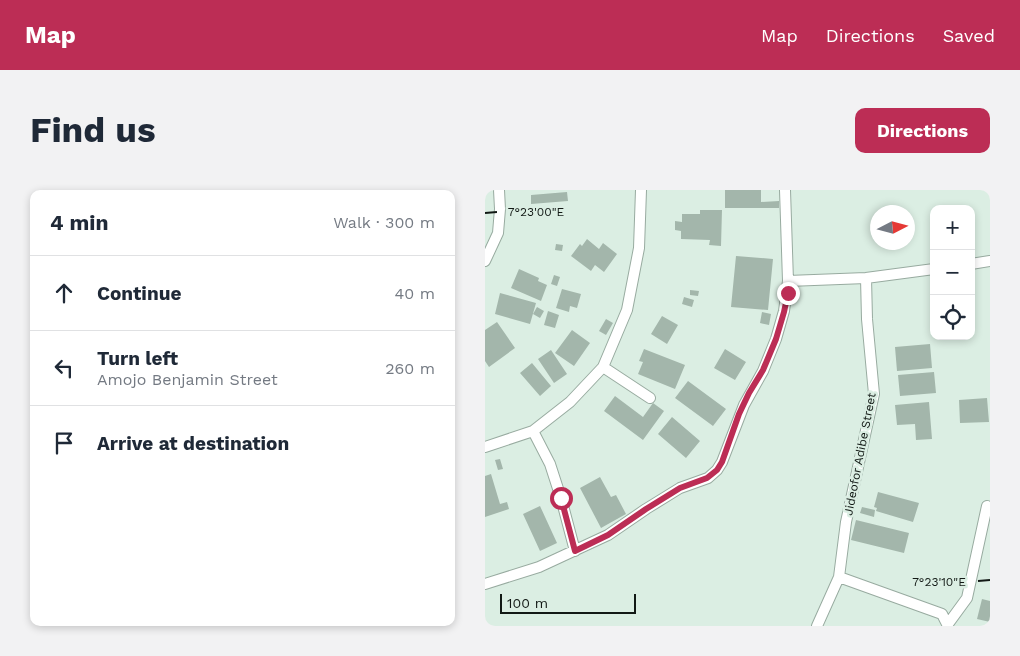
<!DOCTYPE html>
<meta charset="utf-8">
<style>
:root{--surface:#fff;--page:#f2f2f3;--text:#1f2937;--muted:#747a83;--line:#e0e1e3;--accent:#bc2d55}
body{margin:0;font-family:"Work Sans",sans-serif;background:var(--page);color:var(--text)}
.controls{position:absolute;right:15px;top:15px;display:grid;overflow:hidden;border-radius:10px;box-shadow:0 2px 8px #0003}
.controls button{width:45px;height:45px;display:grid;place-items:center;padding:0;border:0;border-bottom:1px solid var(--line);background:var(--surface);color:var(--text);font:25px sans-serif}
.compass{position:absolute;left:385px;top:15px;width:45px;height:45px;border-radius:50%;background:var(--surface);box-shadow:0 2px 8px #0003;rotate:84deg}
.scale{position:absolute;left:15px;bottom:12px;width:136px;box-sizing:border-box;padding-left:5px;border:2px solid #121915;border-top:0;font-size:14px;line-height:18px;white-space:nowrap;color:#121915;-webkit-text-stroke:4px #dbeee3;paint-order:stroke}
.stop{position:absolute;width:15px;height:15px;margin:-11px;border:4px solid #bc2d55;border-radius:50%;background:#fff}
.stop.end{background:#bc2d55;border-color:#fff;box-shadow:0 1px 5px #0008}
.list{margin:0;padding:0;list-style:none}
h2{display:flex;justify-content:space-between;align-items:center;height:65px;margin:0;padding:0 20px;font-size:21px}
h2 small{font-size:16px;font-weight:400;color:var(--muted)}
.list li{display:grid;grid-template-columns:32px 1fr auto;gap:15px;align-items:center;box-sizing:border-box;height:75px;padding:0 20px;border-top:1px solid var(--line)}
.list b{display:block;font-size:19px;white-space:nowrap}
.list p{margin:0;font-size:16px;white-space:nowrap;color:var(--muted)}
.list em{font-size:16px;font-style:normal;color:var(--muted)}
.icon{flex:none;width:28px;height:28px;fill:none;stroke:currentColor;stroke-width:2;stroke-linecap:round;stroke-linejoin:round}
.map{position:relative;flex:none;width:505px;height:436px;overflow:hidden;border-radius:10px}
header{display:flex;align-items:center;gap:30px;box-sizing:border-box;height:70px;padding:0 25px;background:var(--accent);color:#fff}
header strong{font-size:24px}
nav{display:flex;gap:28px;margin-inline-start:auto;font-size:18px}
.intro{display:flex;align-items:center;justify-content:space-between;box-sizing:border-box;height:120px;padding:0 30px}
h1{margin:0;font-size:35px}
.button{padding:12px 22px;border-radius:10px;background:var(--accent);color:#fff;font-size:18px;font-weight:700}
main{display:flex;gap:30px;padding:0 30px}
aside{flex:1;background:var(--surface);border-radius:10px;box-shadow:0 2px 8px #0003}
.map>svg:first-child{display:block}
.building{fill:#a3b6ab}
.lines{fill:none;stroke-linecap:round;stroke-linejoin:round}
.minor-casing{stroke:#98aba0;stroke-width:12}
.minor{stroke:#fff;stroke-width:10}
.route{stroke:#bc2d55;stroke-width:6}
.ticks{fill:none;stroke:#121915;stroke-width:2}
.labels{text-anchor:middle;stroke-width:5;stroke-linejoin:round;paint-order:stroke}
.street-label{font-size:12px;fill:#121915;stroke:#dbeee3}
.ticks-label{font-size:12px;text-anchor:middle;fill:#121915;stroke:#dbeee3;stroke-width:5;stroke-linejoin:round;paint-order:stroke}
</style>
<header>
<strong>Map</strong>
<nav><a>Map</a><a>Directions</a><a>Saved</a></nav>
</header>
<div class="intro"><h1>Find us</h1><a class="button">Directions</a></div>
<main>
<aside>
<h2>4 min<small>Walk · 300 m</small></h2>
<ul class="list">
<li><svg class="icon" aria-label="ahead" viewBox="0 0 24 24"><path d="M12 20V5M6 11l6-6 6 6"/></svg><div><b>Continue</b></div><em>40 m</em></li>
<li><svg class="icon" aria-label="left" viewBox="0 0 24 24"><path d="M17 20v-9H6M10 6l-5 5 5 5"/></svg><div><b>Turn left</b><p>Amojo Benjamin Street</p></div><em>260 m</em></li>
<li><svg class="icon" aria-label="arrive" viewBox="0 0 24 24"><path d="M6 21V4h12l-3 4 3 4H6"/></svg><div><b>Arrive at destination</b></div></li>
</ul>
</aside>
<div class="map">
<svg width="505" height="436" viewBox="0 0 505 436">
<rect width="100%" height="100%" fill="#dbeee3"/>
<!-- building -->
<path class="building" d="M 240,0 L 276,0 L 276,12 L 294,11 L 294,18 L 240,18 Z
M 82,2 L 83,11 L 46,14 L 46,5 Z
M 215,20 L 237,20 L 236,56 L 224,55 L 225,50 L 196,49 L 196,41 L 190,40 L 190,31 L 197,32 L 197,24 L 215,24 Z
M 102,49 L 114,59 L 118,53 L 132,64 L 119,82 L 110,75 L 106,81 L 86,66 L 95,54 L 97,56 Z
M 71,54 L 78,55 L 77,61 L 70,60 Z
M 251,66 L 288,69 L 283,120 L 246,117 Z
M 34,79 L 54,88 L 53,91 L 62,95 L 56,111 L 26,98 Z
M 69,85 L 75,87 L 72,96 L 66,94 Z
M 77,99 L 96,104 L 92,118 L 85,116 L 84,122 L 71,118 Z
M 205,100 L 214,101 L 213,106 L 205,105 Z
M 15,103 L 51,113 L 45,134 L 10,124 Z
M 199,107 L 209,110 L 207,117 L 197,114 Z
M 52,117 L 59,121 L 55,128 L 48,124 Z
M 63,121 L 74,125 L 70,138 L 59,135 Z
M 277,122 L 286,124 L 284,135 L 275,133 Z
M 177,126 L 193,135 L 182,154 L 166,144 Z
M 121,129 L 128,133 L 121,145 L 114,141 Z
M 12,132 L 30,158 L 4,177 L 0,171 L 0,140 Z
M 87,140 L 105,153 L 89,176 L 70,163 Z
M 445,154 L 447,178 L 412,181 L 410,157 Z
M 159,159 L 200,175 L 190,199 L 153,184 L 158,172 L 154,171 Z
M 240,159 L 261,172 L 250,190 L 229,178 Z
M 66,160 L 82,184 L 69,193 L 53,169 Z
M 47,173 L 66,196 L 55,206 L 35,183 Z
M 449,182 L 451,203 L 415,206 L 413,185 Z
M 203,191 L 241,219 L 228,236 L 190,208 Z
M 130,206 L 158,227 L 168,213 L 179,221 L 158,250 L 119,221 Z
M 502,208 L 504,232 L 475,233 L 474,210 Z
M 444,212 L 447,249 L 431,250 L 430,234 L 412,235 L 410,215 Z
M 187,227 L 215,251 L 201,268 L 173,244 Z
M 15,269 L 18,279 L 13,280 L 10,270 Z
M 6,284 L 15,314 L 22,312 L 24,319 L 0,327 L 0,286 Z
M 115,287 L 126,307 L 131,305 L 141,324 L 116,338 L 95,298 Z
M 393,302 L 434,313 L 428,332 L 391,321 L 392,318 L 389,317 Z
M 55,316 L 72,353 L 55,361 L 38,324 Z
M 377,317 L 390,320 L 389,327 L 375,323 Z
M 371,330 L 424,343 L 419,363 L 366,350 Z
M 497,409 L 505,411 L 505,432 L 492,429 Z"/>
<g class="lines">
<!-- minor casing -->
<g class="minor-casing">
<path id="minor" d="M 0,71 L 13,43 L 15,19 L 14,0
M 486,74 L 505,71
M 303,91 L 381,88 L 449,79
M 118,177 L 165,208
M 48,241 L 65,274 L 76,308 L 90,361
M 0,257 L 48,241 L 85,212 L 118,177 L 142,120 L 154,58 L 156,0
M 354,387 L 457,424 L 463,436
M 0,394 L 54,377 L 123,345 L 161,319 L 195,298 L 223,288 L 232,280 L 237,272 L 259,215 L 278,181 L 291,149 L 299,121 L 303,91 L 300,0
M 463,434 L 482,408 L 502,316
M 332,436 L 354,387 L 361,332 L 389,204 L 382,129 L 381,88"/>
</g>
<!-- minor -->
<use href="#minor" class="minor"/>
</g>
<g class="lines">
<!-- route -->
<path class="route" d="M 76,308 L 90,361 L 123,345 L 161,319 L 195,298 L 222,288 L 232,280 L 237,272 L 254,224 L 264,203 L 278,180 L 291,149 L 299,122 L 303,103"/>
</g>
<!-- ticks -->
<path class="ticks" d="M 0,23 L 12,22M 493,391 L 505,390"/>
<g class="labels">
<!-- street labels -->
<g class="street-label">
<text transform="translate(375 264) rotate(-79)" y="4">Jideofor Adibe Street</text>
</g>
</g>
<g class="ticks-label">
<text x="51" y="26">7°23'00"E</text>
<text x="454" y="396">7°23'10"E</text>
</g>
</svg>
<div class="controls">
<button>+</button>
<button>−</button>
<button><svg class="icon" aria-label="locate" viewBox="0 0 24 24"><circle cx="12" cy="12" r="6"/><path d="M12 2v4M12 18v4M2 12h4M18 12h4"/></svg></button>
</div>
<svg class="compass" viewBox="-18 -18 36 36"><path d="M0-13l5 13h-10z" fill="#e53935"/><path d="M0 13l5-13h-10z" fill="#747a83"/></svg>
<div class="scale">100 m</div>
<div class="stop" style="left:76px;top:308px"></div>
<div class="stop end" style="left:303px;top:103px"></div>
</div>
</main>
